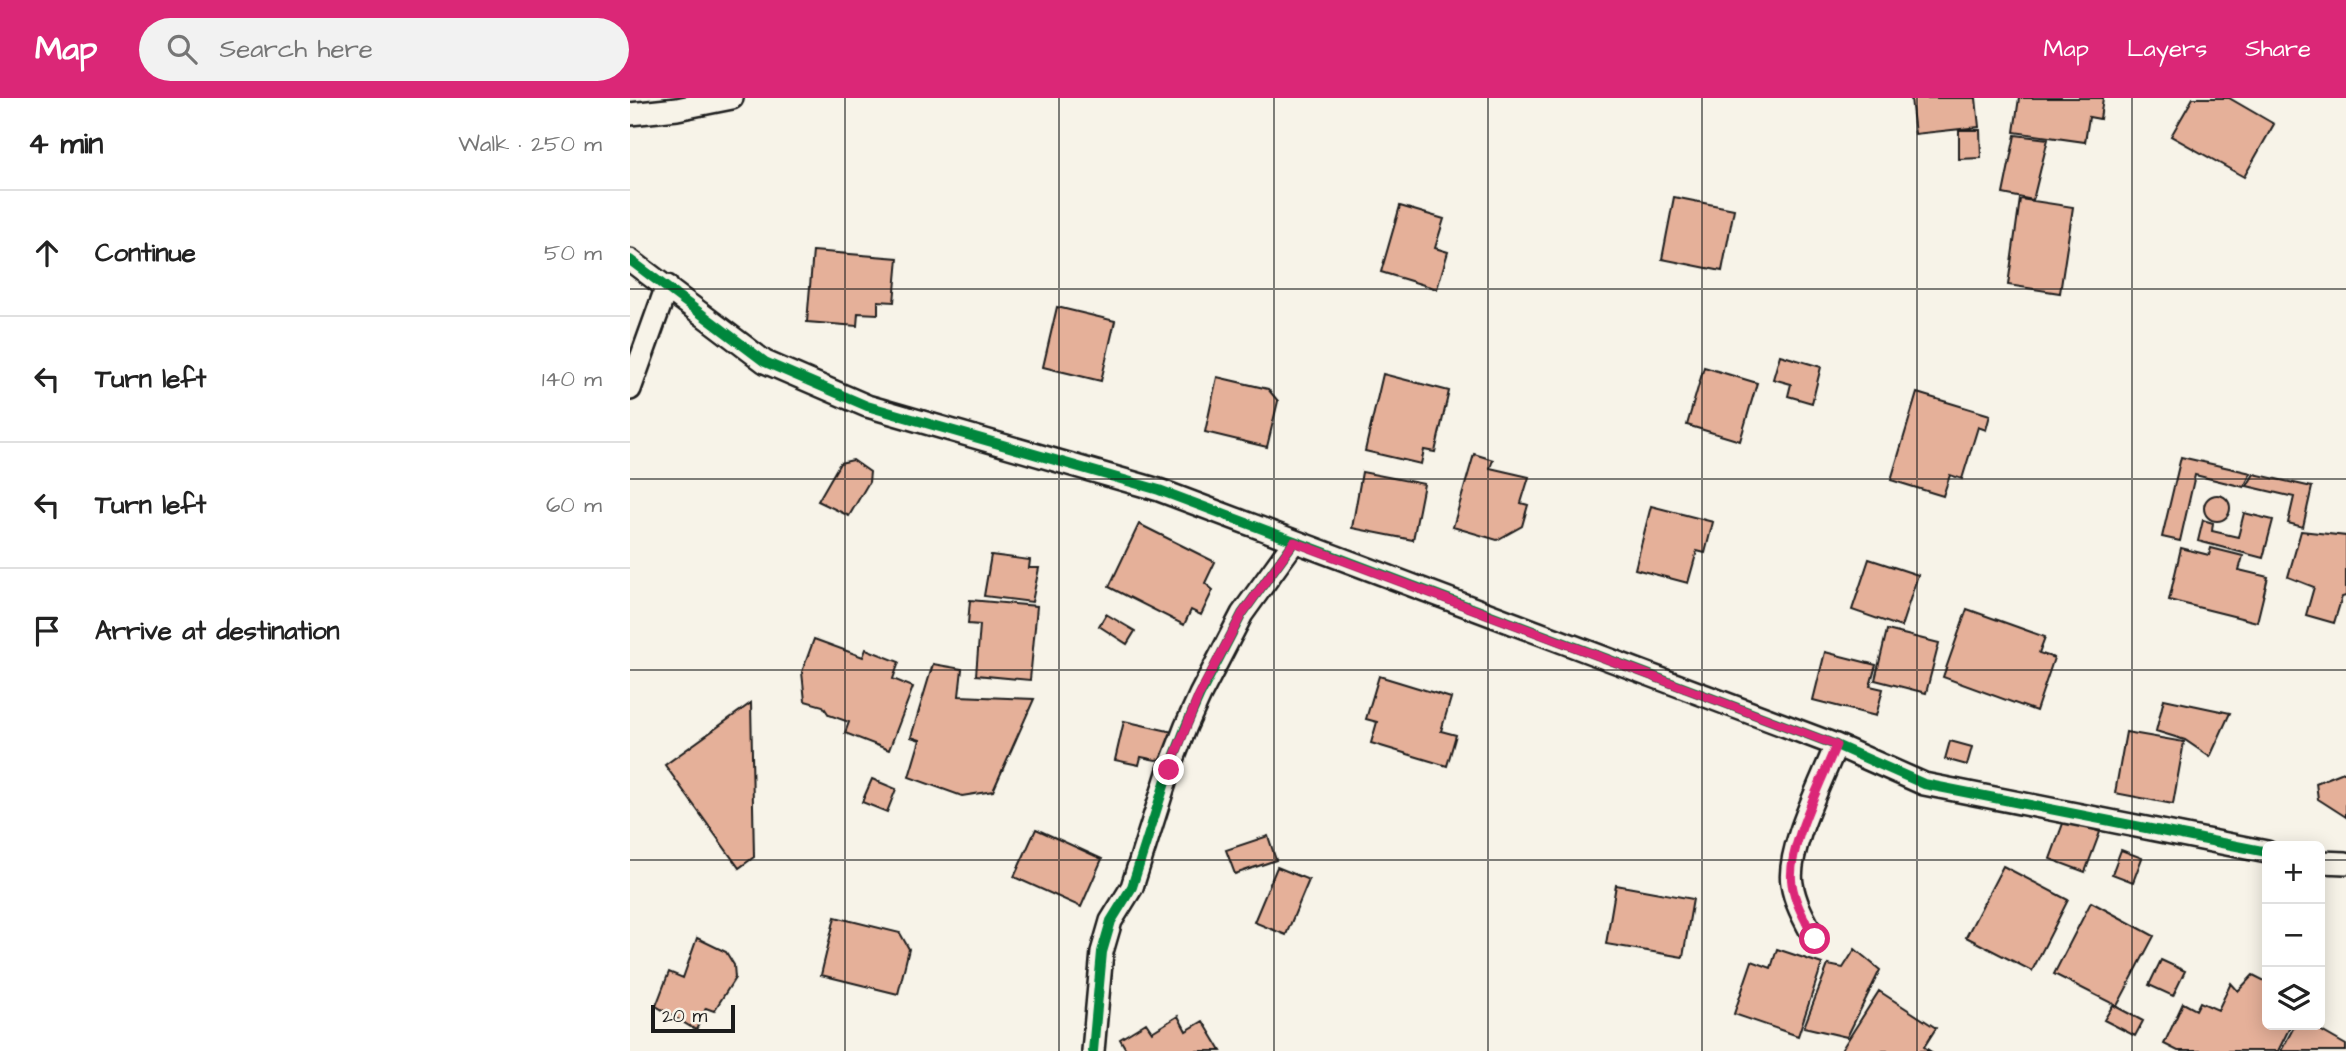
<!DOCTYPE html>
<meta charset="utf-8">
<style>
:root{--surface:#fff;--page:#f2f2f2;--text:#222;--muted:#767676;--line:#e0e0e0;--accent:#db2777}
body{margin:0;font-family:"Architects Daughter",sans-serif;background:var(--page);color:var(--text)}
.controls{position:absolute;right:21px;bottom:21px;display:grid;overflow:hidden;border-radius:10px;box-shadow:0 4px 18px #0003}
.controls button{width:63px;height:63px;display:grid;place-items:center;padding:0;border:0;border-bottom:2px solid var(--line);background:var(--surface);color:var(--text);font:35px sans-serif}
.scale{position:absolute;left:21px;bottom:18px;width:84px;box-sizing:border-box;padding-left:7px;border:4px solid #1c1c1c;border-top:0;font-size:19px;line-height:24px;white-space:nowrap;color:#1c1c1c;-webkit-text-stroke:5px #f7f3e8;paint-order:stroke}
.stop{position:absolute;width:21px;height:21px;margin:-16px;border:5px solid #db2777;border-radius:50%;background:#fff}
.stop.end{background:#db2777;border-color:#fff;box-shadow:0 2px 7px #0008}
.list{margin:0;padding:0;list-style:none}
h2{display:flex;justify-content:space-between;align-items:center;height:91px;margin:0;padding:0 28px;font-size:30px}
h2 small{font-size:23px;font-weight:400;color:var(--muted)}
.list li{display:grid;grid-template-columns:46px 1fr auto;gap:21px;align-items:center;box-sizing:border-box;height:126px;padding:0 28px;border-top:2px solid var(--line)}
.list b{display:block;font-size:26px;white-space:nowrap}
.list em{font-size:23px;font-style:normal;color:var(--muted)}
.icon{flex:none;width:38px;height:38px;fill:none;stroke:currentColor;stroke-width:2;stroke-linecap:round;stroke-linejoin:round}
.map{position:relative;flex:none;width:1716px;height:953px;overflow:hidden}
header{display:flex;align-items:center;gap:42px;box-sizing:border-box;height:98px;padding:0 35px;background:var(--accent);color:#fff}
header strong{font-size:33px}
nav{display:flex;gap:38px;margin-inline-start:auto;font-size:24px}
.search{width:490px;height:63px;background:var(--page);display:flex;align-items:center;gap:18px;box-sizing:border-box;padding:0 24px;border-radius:38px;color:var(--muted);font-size:26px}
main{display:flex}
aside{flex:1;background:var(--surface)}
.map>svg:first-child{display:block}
.building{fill:#e5b099;stroke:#1c1c1c;stroke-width:2}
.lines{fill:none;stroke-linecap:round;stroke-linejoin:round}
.street-casing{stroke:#1c1c1c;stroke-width:26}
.street{stroke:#f7f3e8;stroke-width:21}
.cycleway-casing{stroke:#f7f3e8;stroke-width:15}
.cycleway{stroke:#00873e;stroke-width:10}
.route{stroke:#db2777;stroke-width:9}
.grid{fill:none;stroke:#1c1c1c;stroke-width:2;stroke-opacity:0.55}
</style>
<header>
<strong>Map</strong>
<div class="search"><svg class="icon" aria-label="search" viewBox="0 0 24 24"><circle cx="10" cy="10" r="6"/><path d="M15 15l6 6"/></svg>Search here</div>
<nav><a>Map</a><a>Layers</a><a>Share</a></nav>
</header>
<main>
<aside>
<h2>4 min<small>Walk · 250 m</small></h2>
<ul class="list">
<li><svg class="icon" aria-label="ahead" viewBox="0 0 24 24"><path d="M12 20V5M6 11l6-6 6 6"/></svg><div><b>Continue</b></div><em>50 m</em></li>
<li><svg class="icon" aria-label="left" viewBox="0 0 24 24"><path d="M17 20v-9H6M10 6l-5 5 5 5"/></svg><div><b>Turn left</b></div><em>140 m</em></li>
<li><svg class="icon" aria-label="left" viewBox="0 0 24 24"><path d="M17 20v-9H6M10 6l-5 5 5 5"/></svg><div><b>Turn left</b></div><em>60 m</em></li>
<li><svg class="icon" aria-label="arrive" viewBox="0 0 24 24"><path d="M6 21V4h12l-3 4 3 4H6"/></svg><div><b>Arrive at destination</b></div></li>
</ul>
</aside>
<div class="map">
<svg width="1716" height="953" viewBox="0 0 1716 953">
<rect width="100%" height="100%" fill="#f7f3e8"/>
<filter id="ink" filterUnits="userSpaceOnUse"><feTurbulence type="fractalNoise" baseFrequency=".0143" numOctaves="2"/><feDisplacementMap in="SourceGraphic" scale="14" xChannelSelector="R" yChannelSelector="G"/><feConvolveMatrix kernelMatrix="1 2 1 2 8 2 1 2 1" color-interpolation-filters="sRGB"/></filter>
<g filter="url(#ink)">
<!-- building -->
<path class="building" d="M 1281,0 L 1346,0 L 1349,29 L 1285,36 Z
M 1389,0 L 1473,0 L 1470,21 L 1459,19 L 1455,44 L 1384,34 Z
M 1563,0 L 1599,0 L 1644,26 L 1614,79 L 1541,38 Z
M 1329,32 L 1350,32 L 1351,60 L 1329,61 Z
M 1385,37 L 1418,41 L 1403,102 L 1373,96 Z
M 1044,99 L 1104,111 L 1092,173 L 1032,161 Z
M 1390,101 L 1443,109 L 1430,195 L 1378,187 Z
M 770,108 L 814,121 L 805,150 L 818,154 L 807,191 L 751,174 Z
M 183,153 L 268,160 L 264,204 L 248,203 L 248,216 L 228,215 L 227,228 L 177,224 Z
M 427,209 L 485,223 L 471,283 L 413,269 Z
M 1150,257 L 1191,269 L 1182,305 L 1158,298 L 1161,286 L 1143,281 Z
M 1074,269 L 1127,285 L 1110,343 L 1057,327 Z
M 753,276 L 819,293 L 805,354 L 794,352 L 791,366 L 735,353 Z
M 587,279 L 638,291 L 648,303 L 637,349 L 575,334 Z
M 1287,295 L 1360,317 L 1356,332 L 1348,329 L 1332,381 L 1320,377 L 1313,398 L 1261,382 Z
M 844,356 L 863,362 L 860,370 L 899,379 L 891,405 L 898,407 L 892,428 L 867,442 L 823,429 Z
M 1551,359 L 1621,375 L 1614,389 L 1565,377 L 1550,443 L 1532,439 Z
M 223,362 L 240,374 L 239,384 L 219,418 L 188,403 L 210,365 Z
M 732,374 L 794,386 L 783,442 L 722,430 Z
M 1624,376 L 1682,389 L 1673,429 L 1658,425 L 1664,399 L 1617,388 Z
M1574 410a13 13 0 1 1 26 0a13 13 0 1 1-26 0Z
M 1021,408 L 1083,424 L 1075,455 L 1067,453 L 1058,485 L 1005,471 Z
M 1614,415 L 1643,422 L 1633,460 L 1568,443 L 1573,422 L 1583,425 L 1582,433 L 1608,439 Z
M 509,426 L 585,464 L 575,485 L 583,492 L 571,517 L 561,512 L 554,527 L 479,489 Z
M 1671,433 L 1716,438 L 1716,498 L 1712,499 L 1704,525 L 1676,517 L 1684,489 L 1658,479 Z
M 1551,450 L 1579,457 L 1581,450 L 1613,458 L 1609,472 L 1638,479 L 1627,524 L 1539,502 Z
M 361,457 L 400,462 L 399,470 L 409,470 L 402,504 L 354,498 Z
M 1239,461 L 1288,477 L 1271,529 L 1222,512 Z
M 340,502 L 407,508 L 400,582 L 346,577 L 350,527 L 338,526 Z
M 1337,511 L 1415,539 L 1409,555 L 1424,560 L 1406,613 L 1313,579 Z
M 476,516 L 505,533 L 497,546 L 469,528 Z
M 1257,532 L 1309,545 L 1296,595 L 1245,582 Z
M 184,541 L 233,559 L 236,551 L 269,564 L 263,581 L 283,589 L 259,652 L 215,635 L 219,624 L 199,617 L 193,608 L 175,603 L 172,574 Z
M 1195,554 L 1246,567 L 1240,588 L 1253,591 L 1246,618 L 1183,602 Z
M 303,566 L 332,571 L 329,598 L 404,601 L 363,693 L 332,698 L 279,679 L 290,642 L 281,639 Z
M 749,578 L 821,600 L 811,633 L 826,637 L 817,668 L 741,645 L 747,624 L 736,621 Z
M 1534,601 L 1600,615 L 1580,659 L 1555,642 L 1526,633 Z
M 121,605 L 124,759 L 109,770 L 35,667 Z
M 494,623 L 543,634 L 537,659 L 526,662 L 511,659 L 509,667 L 485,662 Z
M 1496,634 L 1554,644 L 1543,706 L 1485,695 Z
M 1320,643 L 1342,649 L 1337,667 L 1315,661 Z
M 1716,673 L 1716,719 L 1688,701 L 1686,685 Z
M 242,681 L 266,691 L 257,714 L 232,704 Z
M 1435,720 L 1470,734 L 1455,774 L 1420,761 Z
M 406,731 L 472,761 L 451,809 L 384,779 Z
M 638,738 L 646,762 L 605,776 L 596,752 Z
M 1491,752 L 1512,760 L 1503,784 L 1482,776 Z
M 1373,768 L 1438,802 L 1402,873 L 1336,839 Z
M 647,769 L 679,782 L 656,837 L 624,824 Z
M 986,787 L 1063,801 L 1053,859 L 976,846 Z
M 1461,804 L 1524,838 L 1487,908 L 1424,876 Z
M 205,819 L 270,835 L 279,851 L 268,896 L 191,877 Z
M 67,840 L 96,854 L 104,867 L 105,880 L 84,913 L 76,910 L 66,932 L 26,908 L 39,874 L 53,880 Z
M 1147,851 L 1192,866 L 1168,938 L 1104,916 L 1122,863 L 1141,870 Z
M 1225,851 L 1250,872 L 1217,939 L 1174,929 L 1198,867 L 1213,870 Z
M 1531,862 L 1555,873 L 1543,898 L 1519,887 Z
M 1623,877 L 1637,884 L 1637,927 L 1661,927 L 1648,953 L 1548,953 L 1534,946 L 1553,905 L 1566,912 L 1570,904 L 1588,912 L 1601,885 L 1608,893 Z
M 1249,893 L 1306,930 L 1294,949 L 1300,953 L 1216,953 L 1212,951 Z
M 1483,907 L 1513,923 L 1505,938 L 1474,922 Z
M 548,918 L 556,933 L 573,923 L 591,953 L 497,953 L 490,941 L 516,925 L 522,934 Z
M 1665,927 L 1681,927 L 1716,947 L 1716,953 L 1651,953 Z"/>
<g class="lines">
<!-- street casing -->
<g class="street-casing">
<path id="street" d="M 0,16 L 47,11 L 102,0
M 0,162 L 135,264 L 237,308 L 529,392 L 1206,647 L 1294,686 L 1637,754
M 0,291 L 37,188
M 1690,764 L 1716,765
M 1185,841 C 1176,824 1165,806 1162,786 C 1156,752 1193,681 1206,647
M 463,953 L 472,854 L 481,823 L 502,789 L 539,672 L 556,628 L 570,597 L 612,516 L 664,444"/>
</g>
<!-- street -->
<use href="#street" class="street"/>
<!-- cycleway casing -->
<g class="cycleway-casing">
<path id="cycleway" d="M 0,162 L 135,264 L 237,308 L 529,392 L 1206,647 L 1294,686 L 1637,754
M 463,953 L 472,854 L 481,823 L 502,789 L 539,672 L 556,628 L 570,597 L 612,516 L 664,444"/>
</g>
<!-- cycleway -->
<use href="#cycleway" class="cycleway"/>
</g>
</g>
<g class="lines" filter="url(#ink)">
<!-- route -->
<path class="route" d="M 539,672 L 569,597 L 612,516 L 664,444 L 1206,647 C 1193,681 1156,751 1162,786 C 1165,806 1176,824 1185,841"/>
</g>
<!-- grid -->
<path class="grid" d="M 215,0 L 215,953M 429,0 L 429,953M 644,0 L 644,953M 858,0 L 858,953M 1072,0 L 1072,953M 1287,0 L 1287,953M 1502,0 L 1502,953M 0,191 L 1716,191M 0,381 L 1716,381M 0,572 L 1716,572M 0,762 L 1637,762M 1690,762 L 1716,762"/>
</svg>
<div class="controls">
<button>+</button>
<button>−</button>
<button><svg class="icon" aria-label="layers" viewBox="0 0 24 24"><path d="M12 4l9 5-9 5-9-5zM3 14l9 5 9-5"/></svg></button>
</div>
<div class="scale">20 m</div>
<div class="stop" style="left:1185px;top:841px"></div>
<div class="stop end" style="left:539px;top:672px"></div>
</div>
</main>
